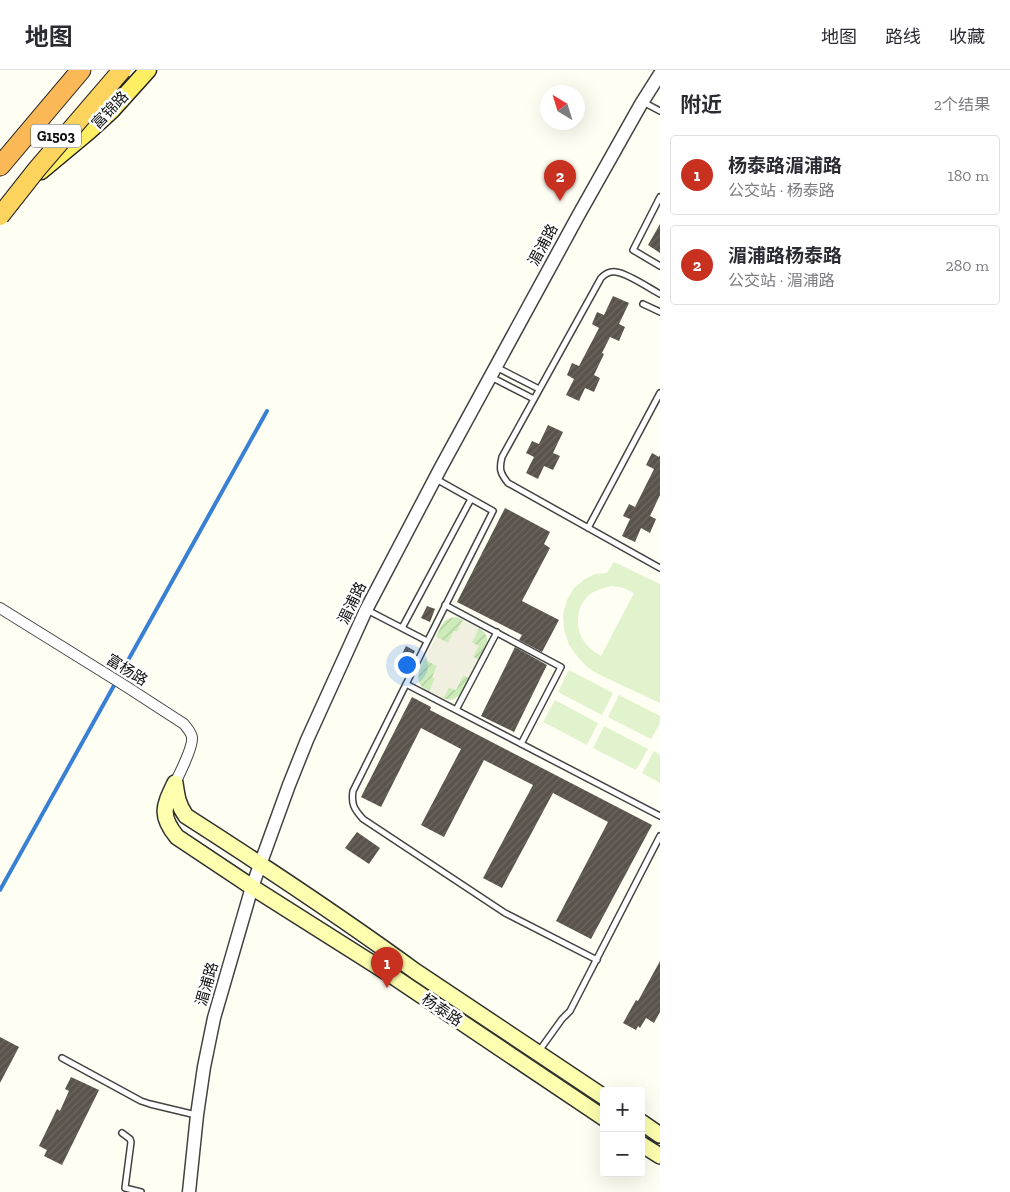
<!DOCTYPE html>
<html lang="zh">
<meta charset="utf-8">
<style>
:root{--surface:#fff;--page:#f2f2f3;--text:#2b2b33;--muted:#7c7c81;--line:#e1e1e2;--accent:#c83020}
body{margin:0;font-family:"Zilla Slab","Noto Sans SC",serif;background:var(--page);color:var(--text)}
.controls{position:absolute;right:15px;bottom:15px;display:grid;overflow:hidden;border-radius:5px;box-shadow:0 5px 20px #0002}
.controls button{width:45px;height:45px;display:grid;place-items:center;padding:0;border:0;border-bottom:1px solid var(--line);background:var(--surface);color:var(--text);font:25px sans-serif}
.compass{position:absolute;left:540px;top:15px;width:45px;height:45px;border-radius:50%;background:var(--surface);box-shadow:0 5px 20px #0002;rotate:322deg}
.you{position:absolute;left:406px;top:594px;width:18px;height:18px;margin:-12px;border:4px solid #fff;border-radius:50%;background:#1a73e8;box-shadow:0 0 0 8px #1a73e833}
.badge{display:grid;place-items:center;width:32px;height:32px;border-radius:50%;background:var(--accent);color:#fff;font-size:16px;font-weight:700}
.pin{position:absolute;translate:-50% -41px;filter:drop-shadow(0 1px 2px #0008)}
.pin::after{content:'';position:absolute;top:26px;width:18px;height:15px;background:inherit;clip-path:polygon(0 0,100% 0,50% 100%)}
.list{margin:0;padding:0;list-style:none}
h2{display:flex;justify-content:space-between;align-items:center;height:65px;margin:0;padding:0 20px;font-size:21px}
h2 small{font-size:16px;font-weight:400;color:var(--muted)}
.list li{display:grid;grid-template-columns:32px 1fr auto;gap:15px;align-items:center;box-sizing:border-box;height:80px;margin:0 10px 10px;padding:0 10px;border:1px solid var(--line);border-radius:5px}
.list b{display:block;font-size:19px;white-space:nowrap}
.list p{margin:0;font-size:16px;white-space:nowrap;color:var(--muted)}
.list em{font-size:16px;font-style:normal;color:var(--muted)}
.map{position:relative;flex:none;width:660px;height:1122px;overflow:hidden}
header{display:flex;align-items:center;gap:30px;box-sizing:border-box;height:70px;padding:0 25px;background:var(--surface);border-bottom:1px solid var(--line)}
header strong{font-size:24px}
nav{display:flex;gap:28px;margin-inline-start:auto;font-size:18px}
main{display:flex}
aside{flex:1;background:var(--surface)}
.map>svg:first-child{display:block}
.garden{fill:url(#garden-furrows)}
.pitch{fill:#e0f3cc;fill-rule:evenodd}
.plaza{fill:#f1efe0}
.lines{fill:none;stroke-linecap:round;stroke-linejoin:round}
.stream{stroke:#3880d4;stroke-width:4}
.building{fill:url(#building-hatch)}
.service-casing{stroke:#434343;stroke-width:8}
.minor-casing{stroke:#434343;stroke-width:12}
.tertiary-casing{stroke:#434343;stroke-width:15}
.secondary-casing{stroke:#323232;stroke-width:18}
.primary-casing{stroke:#212121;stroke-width:19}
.motorway-casing{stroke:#212121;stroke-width:21}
.service{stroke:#fff;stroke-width:5}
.minor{stroke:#fff;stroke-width:10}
.tertiary{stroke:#fff;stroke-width:12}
.secondary{stroke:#fdffae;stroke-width:15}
.primary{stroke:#feee64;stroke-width:16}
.motorway{stroke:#fab856;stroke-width:19}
.trunk-bridge-casing{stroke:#212121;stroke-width:20;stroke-linecap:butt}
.trunk-bridge{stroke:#fcd35d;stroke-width:18}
.labels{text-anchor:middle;stroke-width:5;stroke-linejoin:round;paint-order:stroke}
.shield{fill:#fff;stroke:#585858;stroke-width:1}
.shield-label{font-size:14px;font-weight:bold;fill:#101010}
.street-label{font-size:15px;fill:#101010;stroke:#fff}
</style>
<header>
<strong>地图</strong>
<nav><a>地图</a><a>路线</a><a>收藏</a></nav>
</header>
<main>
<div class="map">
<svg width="660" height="1122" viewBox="0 0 660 1122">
<defs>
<pattern id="garden-furrows" width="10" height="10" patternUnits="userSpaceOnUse" patternTransform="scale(1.25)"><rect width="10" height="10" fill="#cdecba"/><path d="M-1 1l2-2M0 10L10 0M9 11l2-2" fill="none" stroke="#afc99f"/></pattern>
<pattern id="building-hatch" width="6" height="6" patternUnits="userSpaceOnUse" patternTransform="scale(1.25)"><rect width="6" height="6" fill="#59534c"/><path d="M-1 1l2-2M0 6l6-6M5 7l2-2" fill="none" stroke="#6c6761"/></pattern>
</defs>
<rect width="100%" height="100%" fill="#fffef3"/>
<!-- garden -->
<path class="garden" d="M 457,547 L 463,550 L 457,562 L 454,561 L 448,573 L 436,567 C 442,555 442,548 457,547 Z
M 479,558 C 494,568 485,577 479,590 L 473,587 L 472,572 Z
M 424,589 L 437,596 L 435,609 L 429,622 C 413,613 418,603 424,589 Z
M 463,605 L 469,608 C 464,619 458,635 443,628 L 449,617 L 456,620 Z"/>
<!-- pitch -->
<path class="pitch" d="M 614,492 L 660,514 L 660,633 L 598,604 L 587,597 L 577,586 L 569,575 L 564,559 L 563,544 L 567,530 L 574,518 L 585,509 L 595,504 L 607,503 ZM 612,516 L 624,518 L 634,523 L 601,586 C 595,582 590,579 586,574 C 575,561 575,539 587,527 C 594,520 603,518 612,516 Z
M 569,600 L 613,623 L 602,645 L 558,622 Z
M 619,625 L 660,646 L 660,653 L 651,669 L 608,647 Z
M 555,630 L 598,653 L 587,675 L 543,652 Z
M 604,656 L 648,679 L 636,700 L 593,678 Z
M 654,681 L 660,685 L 660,713 L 642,703 Z"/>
<!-- plaza -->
<path class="plaza" d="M 463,550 L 479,558 L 472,572 L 479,576 L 473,587 L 479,590 L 469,608 L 463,605 L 455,620 L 449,617 L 443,628 L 429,622 L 435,609 L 432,607 L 437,596 L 424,589 L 436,567 L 448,573 L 454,561 L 457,562 Z"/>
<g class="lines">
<!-- stream -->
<path class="stream" d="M 0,820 L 267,341"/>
</g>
<!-- building -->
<path class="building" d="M 660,154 L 660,183 L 648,175 Z
M 613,226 L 629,233 L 619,254 L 625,257 L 619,271 L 610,267 L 602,283 L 604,284 L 594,305 L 600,308 L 594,322 L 585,318 L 579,331 L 566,325 L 574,309 L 567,305 L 572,293 L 579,296 L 599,258 L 592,254 L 597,242 L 604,245 Z
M 548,355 L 563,362 L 553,383 L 560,386 L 553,400 L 544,396 L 538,409 L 526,403 L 534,387 L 526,383 L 532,371 L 539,374 Z
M 652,383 L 659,387 L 660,385 L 660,425 L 650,446 L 656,449 L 650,463 L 641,458 L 635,472 L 622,466 L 630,449 L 623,446 L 629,434 L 635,437 L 654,399 L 646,395 Z
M 505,438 L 550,462 L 544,474 L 550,478 L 522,531 L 559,550 L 542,582 L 519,570 L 522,565 L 457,532 Z
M 427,536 L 435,539 L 430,552 L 421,548 Z
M 406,576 L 415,581 L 406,599 L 397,594 Z
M 515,577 L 547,595 L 514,662 L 481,646 Z
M 412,627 L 431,637 L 430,640 L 652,755 L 591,869 L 556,851 L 608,752 L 553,723 L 502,818 L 483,808 L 533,715 L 484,690 L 444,767 L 421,755 L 461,679 L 421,658 L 381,737 L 361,727 Z
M 357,762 L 380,778 L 369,794 L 345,778 Z
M 660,891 L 660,942 L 654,953 L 646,948 L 640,958 L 638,956 L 636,960 L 623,953 L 636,930 L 638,931 Z
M 0,967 L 19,977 L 0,1013 Z
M 71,1007 L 99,1020 L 62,1095 L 44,1086 L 47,1080 L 39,1076 L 57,1039 L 60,1041 L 68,1023 L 69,1021 L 65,1019 Z"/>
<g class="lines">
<!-- service casing -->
<g class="service-casing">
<path id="service" d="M 643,32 L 660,41
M 660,127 L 633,180 L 660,196
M 660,224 C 649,218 627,203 616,202 C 610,201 605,204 601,208 L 502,387 C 499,399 500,403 508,413 L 660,498
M 643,234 L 660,242
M 496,297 L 539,319
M 491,307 L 534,329
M 436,409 L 493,441 L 425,576 L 353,721 C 351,734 354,739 363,749 L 505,843 L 597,890
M 588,458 L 660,323
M 445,535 L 561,597 L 521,674
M 367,540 L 427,571
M 402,558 L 471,429
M 406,614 L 660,746
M 456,640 L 497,562
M 539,981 L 562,949 L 570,941 L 660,766
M 62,988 L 141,1031 L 150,1034 L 196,1045
M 122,1063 L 130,1069 L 131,1072 L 125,1118 L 141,1122"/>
</g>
<!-- minor casing -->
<g class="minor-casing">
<path id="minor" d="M 0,538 L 127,617 L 184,654 C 187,658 192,663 192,668 C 193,677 180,703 175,713"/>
</g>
<!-- tertiary casing -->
<g class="tertiary-casing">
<path id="tertiary" d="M 189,1122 L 197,1045 L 204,997 L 214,948 L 252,817 L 289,715 L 307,670 L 366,540 L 440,399 L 578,146 L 641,34 L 660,4"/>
</g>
<!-- secondary casing -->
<g class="secondary-casing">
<path id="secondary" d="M 175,713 C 164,736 159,745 177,767 L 252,817 L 394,907 L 604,1048
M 175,713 C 177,727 178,735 186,746 C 264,796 341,847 415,901 L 604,1027
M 641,1052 L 660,1065
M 641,1074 L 660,1086"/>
</g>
<!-- primary casing -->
<g class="primary-casing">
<path id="primary" d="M 41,101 L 89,61 L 112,40 L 148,0"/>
</g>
<!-- motorway casing -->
<g class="motorway-casing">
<path id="motorway" d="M 0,96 L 81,0"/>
</g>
<!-- service -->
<use href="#service" class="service"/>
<!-- minor -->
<use href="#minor" class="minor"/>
<!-- tertiary -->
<use href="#tertiary" class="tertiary"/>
<!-- secondary -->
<use href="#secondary" class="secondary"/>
<!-- primary -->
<use href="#primary" class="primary"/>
<!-- motorway -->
<use href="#motorway" class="motorway"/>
<!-- trunk-bridge casing -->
<g class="trunk-bridge-casing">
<path id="trunk-bridge" d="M 0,146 L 37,99 L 122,0"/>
</g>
<!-- trunk-bridge -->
<use href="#trunk-bridge" class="trunk-bridge"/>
</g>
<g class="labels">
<!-- shield labels -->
<rect class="shield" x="31" y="54.5" width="50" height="23" rx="4"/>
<g class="shield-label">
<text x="56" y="71">G1503</text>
</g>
<!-- street labels -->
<g class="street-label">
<text transform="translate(110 40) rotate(-46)" y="5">富锦路</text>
<text transform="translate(543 175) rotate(-62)" y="5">湄浦路</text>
<text transform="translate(352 533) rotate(-64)" y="5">湄浦路</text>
<text transform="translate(127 600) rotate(32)" y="5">富杨路</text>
<text transform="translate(207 914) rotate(-74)" y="5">湄浦路</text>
<text transform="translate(442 940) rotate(34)" y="5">杨泰路</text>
</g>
</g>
</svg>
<div class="controls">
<button>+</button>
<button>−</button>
</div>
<svg class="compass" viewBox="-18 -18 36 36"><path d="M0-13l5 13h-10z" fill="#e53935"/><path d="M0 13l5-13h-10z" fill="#7c7c81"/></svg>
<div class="you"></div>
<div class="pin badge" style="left:387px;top:918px">1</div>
<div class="pin badge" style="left:560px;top:131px">2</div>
</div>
<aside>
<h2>附近<small>2个结果</small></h2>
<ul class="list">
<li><span class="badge">1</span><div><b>杨泰路湄浦路</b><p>公交站 · 杨泰路</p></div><em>180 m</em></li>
<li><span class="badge">2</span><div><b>湄浦路杨泰路</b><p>公交站 · 湄浦路</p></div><em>280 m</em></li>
</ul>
</aside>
</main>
